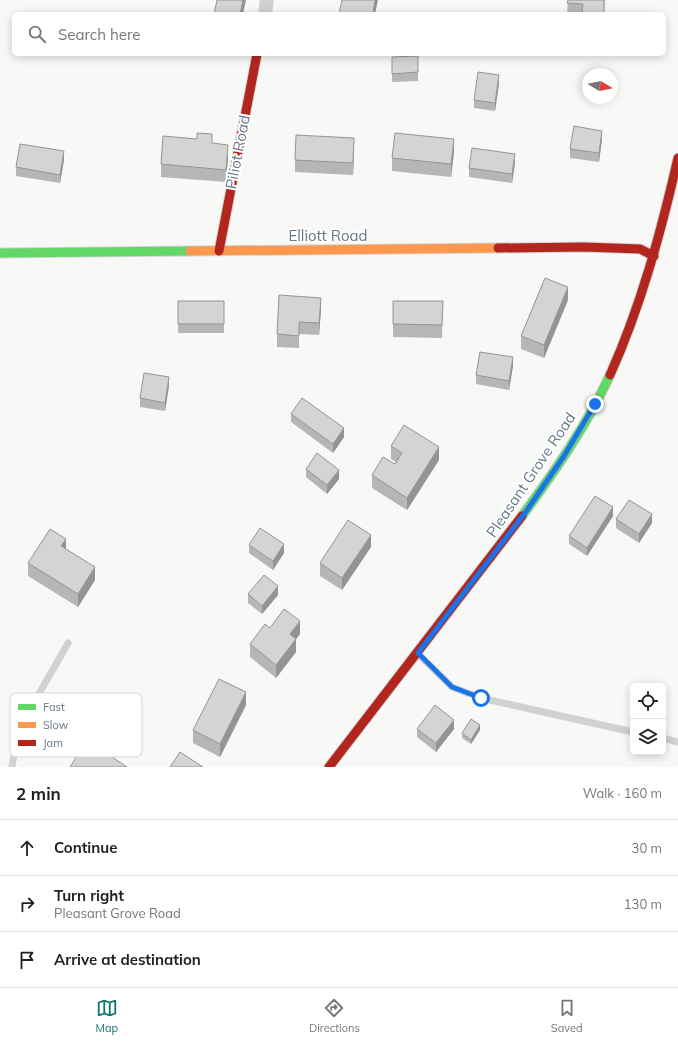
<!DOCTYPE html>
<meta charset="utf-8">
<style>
:root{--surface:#fff;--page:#f2f2f2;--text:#222;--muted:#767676;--line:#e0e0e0;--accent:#0f766e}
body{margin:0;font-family:Mulish,sans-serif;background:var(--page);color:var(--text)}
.controls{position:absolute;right:12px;bottom:12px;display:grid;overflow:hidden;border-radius:6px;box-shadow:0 2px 10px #0003}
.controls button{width:36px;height:36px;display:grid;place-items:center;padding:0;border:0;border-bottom:1px solid var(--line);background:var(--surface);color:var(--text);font:20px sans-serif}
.compass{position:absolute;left:582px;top:68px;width:36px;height:36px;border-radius:50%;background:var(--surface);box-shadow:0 2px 10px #0003;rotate:100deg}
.stop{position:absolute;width:12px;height:12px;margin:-9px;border:3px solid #1a73e8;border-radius:50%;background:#fff}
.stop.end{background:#1a73e8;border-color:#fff;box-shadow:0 1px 4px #0008}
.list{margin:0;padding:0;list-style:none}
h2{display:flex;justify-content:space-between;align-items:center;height:52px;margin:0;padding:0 16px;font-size:17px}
h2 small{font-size:13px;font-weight:400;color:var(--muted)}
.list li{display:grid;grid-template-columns:26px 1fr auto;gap:12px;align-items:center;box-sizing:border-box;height:56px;padding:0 16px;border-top:1px solid var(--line)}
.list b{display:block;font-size:15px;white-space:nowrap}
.list p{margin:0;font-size:13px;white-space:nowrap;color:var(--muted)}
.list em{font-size:13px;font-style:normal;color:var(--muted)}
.icon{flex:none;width:22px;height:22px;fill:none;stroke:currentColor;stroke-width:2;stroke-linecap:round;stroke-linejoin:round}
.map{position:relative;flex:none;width:678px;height:767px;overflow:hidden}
.search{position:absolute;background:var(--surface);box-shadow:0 2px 10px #0003;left:12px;right:12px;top:12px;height:44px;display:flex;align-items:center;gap:10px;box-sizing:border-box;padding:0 14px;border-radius:6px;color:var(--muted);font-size:15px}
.sheet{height:220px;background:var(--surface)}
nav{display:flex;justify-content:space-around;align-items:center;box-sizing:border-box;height:56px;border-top:1px solid var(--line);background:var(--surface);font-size:11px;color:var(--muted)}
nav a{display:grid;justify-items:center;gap:2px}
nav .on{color:var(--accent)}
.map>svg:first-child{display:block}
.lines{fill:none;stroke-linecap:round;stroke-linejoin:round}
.fast-casing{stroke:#d3d5d6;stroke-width:11}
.slow-casing{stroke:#d3d5d6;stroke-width:11}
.jam-casing{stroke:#d3d5d6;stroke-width:11}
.lane{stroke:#cfd1d2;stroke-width:7}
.street{stroke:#cfd1d2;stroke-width:14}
.fast{stroke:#63d668;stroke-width:9}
.slow{stroke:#ff974d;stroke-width:9}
.jam{stroke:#b3261e;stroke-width:9}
.wall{fill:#b5b6b6}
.shaded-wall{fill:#949494}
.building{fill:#d3d4d4;stroke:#949494}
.route{stroke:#1a73e8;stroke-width:5}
.labels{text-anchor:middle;stroke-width:4;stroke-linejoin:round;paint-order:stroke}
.street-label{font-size:15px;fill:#667888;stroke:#fff}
.key{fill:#fff;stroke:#d1d6db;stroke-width:1}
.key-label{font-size:11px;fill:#667888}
</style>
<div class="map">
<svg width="678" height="767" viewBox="0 0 678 767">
<rect width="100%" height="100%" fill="#f8f8f7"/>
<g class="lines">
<!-- fast casing -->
<g class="fast-casing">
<path id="fast" d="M 0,253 L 190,251
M 522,516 C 555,471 587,425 610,375"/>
</g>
<!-- slow casing -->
<g class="slow-casing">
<path id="slow" d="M 190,251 L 498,248"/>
</g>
<!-- jam casing -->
<g class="jam-casing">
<path id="jam" d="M 498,248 L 584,247 L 640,249 L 654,256
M 219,251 L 257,54
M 610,375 C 641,306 661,232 678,158
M 329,767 L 522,516"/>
</g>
<!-- lane -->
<path class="lane" d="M 419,655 L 452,687 L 481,698 L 633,732
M 663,738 L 678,742
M 12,767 C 16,725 48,680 68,643"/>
<!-- street -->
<path class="street" d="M 265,14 L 267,0"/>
<!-- fast -->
<use href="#fast" class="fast"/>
<!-- slow -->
<use href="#slow" class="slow"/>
<!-- jam -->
<use href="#jam" class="jam"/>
</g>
<!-- wall -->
<path class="wall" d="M 568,0 L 605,0 L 604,14 L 567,14 Z
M 389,54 L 398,54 L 398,56 Z
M 392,57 L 418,72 L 418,81 L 392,82 Z
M 499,84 L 495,111 L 474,108 L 474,100 Z
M 602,139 L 599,162 L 570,158 L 570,149 Z
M 212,143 L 228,157 L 226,182 L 161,177 L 161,164 Z
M 354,151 L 353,175 L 295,172 L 295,160 Z
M 454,152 L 451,177 L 392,171 L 392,158 Z
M 64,160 L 60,183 L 16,176 L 16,167 Z
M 515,163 L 512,183 L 469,177 L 469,168 Z
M 279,295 L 321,310 L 319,335 L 299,334 L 299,348 L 277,347 L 277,334 Z
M 568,300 L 544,358 L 521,349 L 521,336 Z
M 178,301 L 224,301 L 224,333 L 178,333 Z
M 393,301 L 443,301 L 442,338 L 393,337 Z
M 513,366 L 509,390 L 476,384 L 476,375 Z
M 169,386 L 165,411 L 140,407 L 140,398 Z
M 291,414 L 344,437 L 333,453 L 291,422 Z
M 391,446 L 439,460 L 407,510 L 372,488 L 372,475 L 395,464 L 396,462 L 391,459 Z
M 306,469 L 339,479 L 327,494 L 306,477 Z
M 613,516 L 587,556 L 569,544 L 569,536 Z
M 616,519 L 652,523 L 639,543 L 616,528 Z
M 249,545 L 284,553 L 273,570 L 249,553 Z
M 371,547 L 342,590 L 320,576 L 320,563 Z
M 66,549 L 95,580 L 78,607 L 28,576 L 28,563 Z
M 248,594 L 278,595 L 262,614 L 248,603 Z
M 270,628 L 300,634 L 296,639 L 296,652 L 276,678 L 250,657 L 250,644 Z
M 246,705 L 220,757 L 193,743 L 193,730 Z
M 417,729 L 454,729 L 436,752 L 417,737 Z
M 480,730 L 471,744 L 462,738 L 462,733 Z"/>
<!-- shaded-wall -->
<path class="shaded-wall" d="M 243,0 L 246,0 L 243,14 L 240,14 Z
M 375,0 L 378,0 L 375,14 L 373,14 Z
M 499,75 L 499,84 L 495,111 L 495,103 Z
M 602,131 L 602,139 L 599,162 L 599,153 Z
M 354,138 L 354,151 L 353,175 L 353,163 Z
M 454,139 L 454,152 L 451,177 L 451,164 Z
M 228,145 L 228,157 L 226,182 L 226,170 Z
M 64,151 L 64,160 L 60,183 L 60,175 Z
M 515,154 L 515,163 L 512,183 L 512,174 Z
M 568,287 L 568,300 L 544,358 L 544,345 Z
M 321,298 L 321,310 L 319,335 L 319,323 Z
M 513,357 L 513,366 L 509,390 L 509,381 Z
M 169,377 L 169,386 L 165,411 L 165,403 Z
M 344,428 L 344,437 L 333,453 L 333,444 Z
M 439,447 L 439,460 L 407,510 L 407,498 Z
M 339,470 L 339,479 L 327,494 L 327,485 Z
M 613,507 L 613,516 L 587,556 L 587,548 Z
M 652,514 L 652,523 L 639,543 L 639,534 Z
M 371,535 L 371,547 L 342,590 L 342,578 Z
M 66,539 L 66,552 L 61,546 Z
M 284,544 L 284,553 L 273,570 L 273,561 Z
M 95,567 L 95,580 L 78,607 L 78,594 Z
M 278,586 L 278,595 L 262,614 L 262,606 Z
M 300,621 L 300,634 L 290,647 L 290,634 Z
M 296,639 L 296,652 L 276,678 L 276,665 Z
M 246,692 L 246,705 L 220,757 L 220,744 Z
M 454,720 L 454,729 L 436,752 L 436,743 Z
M 480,725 L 480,730 L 471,744 L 471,740 Z"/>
<!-- building -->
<path class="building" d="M 217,0 L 243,0 L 240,14 L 214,14 Z
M 342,0 L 375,0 L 373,13 L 378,14 L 339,14 Z
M 568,0 L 604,0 L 604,14 L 582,14 L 583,4 L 567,3 Z
M 418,56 L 418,72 L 392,74 L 392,57 Z
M 478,72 L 499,75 L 495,103 L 474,100 Z
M 574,126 L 602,131 L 599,153 L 570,149 Z
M 197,133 L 212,134 L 212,143 L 228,145 L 226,170 L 161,164 L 163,136 L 197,139 Z
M 395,133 L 454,139 L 451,164 L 392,158 Z
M 296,135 L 354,138 L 353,163 L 295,160 Z
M 20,144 L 64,151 L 60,175 L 16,167 Z
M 472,148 L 515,154 L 512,174 L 469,168 Z
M 545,278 L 568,287 L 544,345 L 521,336 Z
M 279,295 L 321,298 L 319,323 L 299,322 L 299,336 L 277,334 Z
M 178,301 L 224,301 L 224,324 L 178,324 Z
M 393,301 L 443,301 L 442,325 L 393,324 Z
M 480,352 L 513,357 L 509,381 L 476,375 Z
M 144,373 L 169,377 L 165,403 L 140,398 Z
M 302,398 L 344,428 L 333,444 L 291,414 Z
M 404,425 L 439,447 L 407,498 L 372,475 L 383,457 L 395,464 L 402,453 L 391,446 Z
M 317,453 L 339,470 L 327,485 L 306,469 Z
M 595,496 L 613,507 L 587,548 L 569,536 Z
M 629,500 L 652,514 L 639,534 L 616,519 Z
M 348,520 L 371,535 L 342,578 L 320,563 Z
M 260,528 L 284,544 L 273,561 L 249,545 Z
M 50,529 L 66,539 L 61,546 L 95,567 L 78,594 L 28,563 Z
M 264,575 L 278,586 L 262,606 L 248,594 Z
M 284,609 L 300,621 L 290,634 L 296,639 L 276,665 L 250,644 L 265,624 L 270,628 Z
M 219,679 L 246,692 L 220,744 L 193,730 Z
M 435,705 L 454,720 L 436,743 L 417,729 Z
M 471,719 L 480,725 L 471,740 L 462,733 Z
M 87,740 L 127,767 L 70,767 Z
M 180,752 L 203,767 L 170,767 Z"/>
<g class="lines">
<!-- route -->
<path class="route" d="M 481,698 L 452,687 L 418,653 L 525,513 L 564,456 L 595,404"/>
</g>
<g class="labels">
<!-- street labels -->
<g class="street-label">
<text transform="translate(238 152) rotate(-79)" y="5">Piliot Road</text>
<text x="328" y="241">Elliott Road</text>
<text transform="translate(531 475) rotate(-56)" y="5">Pleasant Grove Road</text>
</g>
</g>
<!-- legend -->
<rect x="10" y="693" width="132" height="64" rx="6" class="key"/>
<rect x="18" y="704" width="18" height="6" fill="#63d668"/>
<rect x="18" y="722" width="18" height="6" fill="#ff974d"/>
<rect x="18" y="740" width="18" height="6" fill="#b3261e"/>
<g class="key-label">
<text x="43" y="711">Fast</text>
<text x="43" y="729">Slow</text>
<text x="43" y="747">Jam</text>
</g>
</svg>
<div class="controls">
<button><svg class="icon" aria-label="locate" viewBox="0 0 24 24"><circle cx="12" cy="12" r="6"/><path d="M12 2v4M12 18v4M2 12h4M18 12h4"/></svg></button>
<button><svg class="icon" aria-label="layers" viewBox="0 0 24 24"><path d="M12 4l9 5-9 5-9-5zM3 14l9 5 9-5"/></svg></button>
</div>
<svg class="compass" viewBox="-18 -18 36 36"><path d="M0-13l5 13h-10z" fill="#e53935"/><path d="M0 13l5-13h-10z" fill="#767676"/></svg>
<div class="stop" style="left:481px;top:698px"></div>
<div class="stop end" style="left:595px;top:404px"></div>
<div class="search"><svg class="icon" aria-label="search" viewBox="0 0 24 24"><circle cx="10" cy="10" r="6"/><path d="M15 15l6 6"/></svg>Search here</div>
</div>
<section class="sheet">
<h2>2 min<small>Walk · 160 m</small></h2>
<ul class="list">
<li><svg class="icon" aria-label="ahead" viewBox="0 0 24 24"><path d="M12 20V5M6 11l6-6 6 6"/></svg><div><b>Continue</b></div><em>30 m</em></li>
<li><svg class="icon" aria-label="right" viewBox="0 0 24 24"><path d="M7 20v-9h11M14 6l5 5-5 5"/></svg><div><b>Turn right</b><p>Pleasant Grove Road</p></div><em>130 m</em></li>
<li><svg class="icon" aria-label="arrive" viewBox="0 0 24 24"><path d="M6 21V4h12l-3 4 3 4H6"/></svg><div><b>Arrive at destination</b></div></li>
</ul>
</section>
<nav>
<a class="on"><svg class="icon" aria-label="map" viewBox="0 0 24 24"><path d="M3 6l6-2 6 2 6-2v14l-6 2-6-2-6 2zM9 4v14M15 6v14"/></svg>Map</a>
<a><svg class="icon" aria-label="directions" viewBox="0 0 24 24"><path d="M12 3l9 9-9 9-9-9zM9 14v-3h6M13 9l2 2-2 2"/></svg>Directions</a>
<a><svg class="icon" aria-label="saved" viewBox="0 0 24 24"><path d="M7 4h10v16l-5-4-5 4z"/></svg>Saved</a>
</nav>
